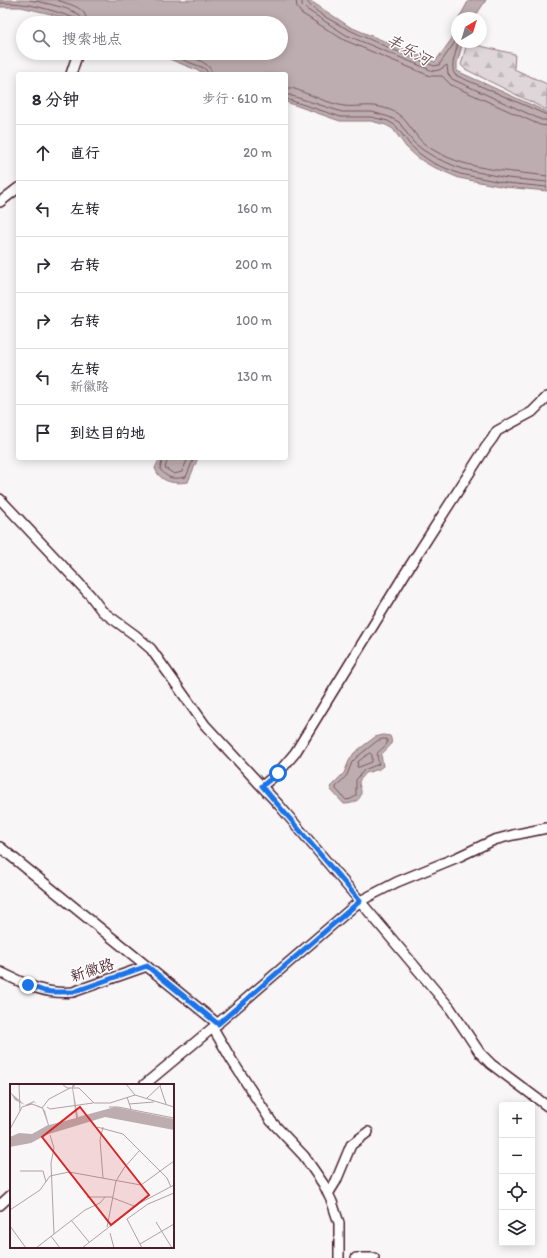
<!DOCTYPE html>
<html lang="zh">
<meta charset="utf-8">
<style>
:root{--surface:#fff;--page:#f7f7f7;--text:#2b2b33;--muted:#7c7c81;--line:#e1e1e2}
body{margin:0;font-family:Itim,"LXGW WenKai TC",sans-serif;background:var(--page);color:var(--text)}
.controls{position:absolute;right:12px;bottom:12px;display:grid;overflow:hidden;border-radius:4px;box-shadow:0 2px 10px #0003}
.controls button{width:36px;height:36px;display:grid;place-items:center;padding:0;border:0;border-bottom:1px solid var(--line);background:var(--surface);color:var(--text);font:20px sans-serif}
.compass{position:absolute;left:451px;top:12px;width:36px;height:36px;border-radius:50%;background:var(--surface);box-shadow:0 2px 10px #0003;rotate:38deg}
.stop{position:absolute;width:12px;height:12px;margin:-9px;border:3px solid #1a73e8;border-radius:50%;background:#fff}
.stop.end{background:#1a73e8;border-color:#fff;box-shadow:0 1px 4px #0008}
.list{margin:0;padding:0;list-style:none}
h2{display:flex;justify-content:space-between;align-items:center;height:52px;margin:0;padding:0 16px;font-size:17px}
h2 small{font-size:13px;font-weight:400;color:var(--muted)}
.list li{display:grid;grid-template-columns:26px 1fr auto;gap:12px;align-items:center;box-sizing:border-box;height:56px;padding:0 16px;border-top:1px solid var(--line)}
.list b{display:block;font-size:15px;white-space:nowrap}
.list p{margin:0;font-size:13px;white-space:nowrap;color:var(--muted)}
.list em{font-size:13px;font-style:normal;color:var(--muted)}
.icon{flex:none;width:22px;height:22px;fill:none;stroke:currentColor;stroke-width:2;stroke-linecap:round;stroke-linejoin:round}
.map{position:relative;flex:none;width:547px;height:1258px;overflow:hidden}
.search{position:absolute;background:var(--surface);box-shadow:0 2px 10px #0003;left:16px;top:16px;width:272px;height:44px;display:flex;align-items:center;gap:10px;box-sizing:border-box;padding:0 14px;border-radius:22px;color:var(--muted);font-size:15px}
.panel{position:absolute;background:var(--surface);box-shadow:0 2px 10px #0003;left:16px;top:72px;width:272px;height:388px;border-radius:4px}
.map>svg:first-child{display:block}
.forest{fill:url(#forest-firs);stroke:#947a82}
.water{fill:#bdadb0;stroke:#8f747b}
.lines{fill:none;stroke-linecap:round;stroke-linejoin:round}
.shore{stroke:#785860;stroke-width:1}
.minor-casing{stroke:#4a1f2b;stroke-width:12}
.minor{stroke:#fff;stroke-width:9}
.route{stroke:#1a73e8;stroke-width:5}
.labels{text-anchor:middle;stroke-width:3;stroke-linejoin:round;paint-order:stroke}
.street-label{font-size:15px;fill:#4a1f2b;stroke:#fff}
.water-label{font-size:16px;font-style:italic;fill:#72515a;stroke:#fff}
.inset-road{fill:none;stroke:#b2a0a5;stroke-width:1}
.view{fill:#d62828;fill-opacity:0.15;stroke:#d62828;stroke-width:2}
.inset-edge{fill:none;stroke:#4a1f2b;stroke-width:2}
</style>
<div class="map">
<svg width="547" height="1258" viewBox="0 0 547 1258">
<defs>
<pattern id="forest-firs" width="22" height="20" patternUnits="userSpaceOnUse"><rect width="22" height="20" fill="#ded6d9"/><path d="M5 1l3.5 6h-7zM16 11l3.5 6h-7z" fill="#c0b7ba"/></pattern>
</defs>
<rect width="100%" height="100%" fill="#f8f6f7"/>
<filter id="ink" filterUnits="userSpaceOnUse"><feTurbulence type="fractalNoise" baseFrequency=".025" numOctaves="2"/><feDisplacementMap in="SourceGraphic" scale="8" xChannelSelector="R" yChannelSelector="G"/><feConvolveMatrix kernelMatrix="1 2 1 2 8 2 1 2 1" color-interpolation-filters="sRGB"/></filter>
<g filter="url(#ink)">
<!-- forest -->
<path class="forest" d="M 467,43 L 515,54 L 514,69 L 547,84 L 547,110 L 465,69 L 461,65 Z"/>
<!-- water -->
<path class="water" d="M 0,0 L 309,0 L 350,27 L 435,62 L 451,40 L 457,22 L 457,42 L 463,42 L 457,63 L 457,71 L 547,112 L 547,191 L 505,187 L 459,178 L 431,166 L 418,158 L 406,147 L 393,129 L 386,125 L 371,121 L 340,121 L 286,102 L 286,74 L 207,74 L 154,53 L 281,53 L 281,23 L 78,23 L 51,14 L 21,7 L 0,7 Z
M 469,0 L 486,0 L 474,18 L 459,18 Z
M 160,458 L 198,458 L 188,482 C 175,484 160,483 155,468 Z
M 383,735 L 390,736 C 395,746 386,748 381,755 L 383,766 L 379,769 L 366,773 L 359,781 C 359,785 360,787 361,791 C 362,801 352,804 344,804 L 331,790 L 330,787 L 344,773 L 349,761 L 354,753 L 375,737 Z"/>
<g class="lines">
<!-- shore -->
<path class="shore" d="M 30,0 C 41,2 70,8 78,14 C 81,17 81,19 81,23
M 57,0 C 69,5 87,6 87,23
M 296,0 L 297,7 L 301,13 L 344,40 L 430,76 L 442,76 L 451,85 L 540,125 L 547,126
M 302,0 L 302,5 L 306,9 L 346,35 L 433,71 L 439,70 L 447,65 L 448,74 L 452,79 L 542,120 L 547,120
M 307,0 C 309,18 414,58 434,66 L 439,65 L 455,42 L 456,41 L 455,39 L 457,34
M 0,3 C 27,2 49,9 74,18 L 76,20 L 76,23
M 458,42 C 457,52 449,66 455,75 L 547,115
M 165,53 L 204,68 L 207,71 L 207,74
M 179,53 C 189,57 211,61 212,74
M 286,88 L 292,88 C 309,94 327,103 344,106 C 350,107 357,106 363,106 C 373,105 383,107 393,111 C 409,119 413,136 427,146 C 464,171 505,170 547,176
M 286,94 L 342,112 L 372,112 L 389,117 L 399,122 L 413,142 L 423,150 L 436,158 L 462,169 L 507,178 L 547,182
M 286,99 L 341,117 L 371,117 L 388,121 L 396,126 L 410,145 L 420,154 L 433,163 L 460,174 L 506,183 L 547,187
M 163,458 L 160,469 C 169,480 173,479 186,477 L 194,458
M 168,458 L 165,468 L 174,474 L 182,472 L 188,458
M 383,739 L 387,739 L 387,744 C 378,754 375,749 379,764 L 364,770 L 356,780 L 356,796 L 351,799 L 346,800 L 336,789 L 336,787 L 347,775 L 352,762 L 357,757 L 377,741 Z
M 370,753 L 372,755 L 372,762 L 359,767 L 357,767 L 358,762 Z"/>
<!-- minor casing -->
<g class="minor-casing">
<path id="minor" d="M 71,74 L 78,53
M 0,202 L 18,188
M 0,499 L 90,595 L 102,611 L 135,635 L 151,649 L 205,725 L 279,805 L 450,1008 L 480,1053 L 491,1064 L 547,1106
M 262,786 L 278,773 L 295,753 L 406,572 L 486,447 L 492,439 L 497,431 L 532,412 L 547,397
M 0,847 L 218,1024
M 0,972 C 25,984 45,995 73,992 L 147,966
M 213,1028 L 231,1059 L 271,1121 L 304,1156 L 324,1185 L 332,1202 L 339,1223 L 339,1258
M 144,1085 L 216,1025 L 360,901 L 397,882 L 458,857 L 494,840 L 513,835 L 547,828
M 328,1194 L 336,1181 L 351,1145 L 368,1132
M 0,1205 L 11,1195
M 356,1258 L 374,1258"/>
</g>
<!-- minor -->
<use href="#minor" class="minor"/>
</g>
</g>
<g class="lines" filter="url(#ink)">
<!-- route -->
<path class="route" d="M 28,985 L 44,991 L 52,992 L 73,992 L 147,966 L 218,1024 L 360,901 L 262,786 L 278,773"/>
</g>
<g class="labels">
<!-- street labels -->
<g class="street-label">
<text transform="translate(92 970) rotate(-18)" y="5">新徽路</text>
</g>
<!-- water labels -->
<g class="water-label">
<text transform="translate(409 49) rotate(29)" y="6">丰乐河</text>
</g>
</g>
<!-- overview -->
<g transform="translate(10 1084)">
<rect width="164" height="164" fill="#f8f6f7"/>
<path d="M 63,0 L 66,0 L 63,4 L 68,33 L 105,23 L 164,35 L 164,46 L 95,33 L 36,51 L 21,59 L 0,63 L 0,53 L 9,49 L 22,50 L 38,41 L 32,24 L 28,22 L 24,18 L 20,21 L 15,21 L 5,16 L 0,8 L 15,21 L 24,17 L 27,21 L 33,24 L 35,27 L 39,41 L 66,34 L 62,3 Z" fill="#bdadb0"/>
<path class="inset-road" d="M 52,0 L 57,4 L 69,4 L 84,19 L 100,19 L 125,11M 116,0 L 125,11 L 164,23M 150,2 L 156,20M 117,13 L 121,25M 137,14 L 152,0M 119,20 L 144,18M 37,23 L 40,25 L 83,19M 99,23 L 108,23 L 164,34M 10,27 L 12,23 L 22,20 L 32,24 L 39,15 L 60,4M 87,43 L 113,50 L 157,94 L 161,103M 93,43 L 90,56 L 93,94M 0,45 L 10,27 L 9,0M 40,51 L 44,64 L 41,79 L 44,150M 10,87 L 33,87 L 36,98M 77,113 L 103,113M 103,114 L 124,122M 0,126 L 30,106 L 40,92 L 59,88 L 131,101 L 164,77M 61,136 L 79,158M 146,138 L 162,164M 0,142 L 16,164M 97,143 L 106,97 L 114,84 L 129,67M 100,149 L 104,164M 41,152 L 50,164M 130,160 L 164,140M 26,164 L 75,126 L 90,119 L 95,113M 72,164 L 130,119 L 164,101M 132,164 L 117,135 L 138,120 L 164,109"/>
<path class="view" d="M 70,23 L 139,111 L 101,141 L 32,53 Z"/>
<rect width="164" height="164" class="inset-edge"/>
</g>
</svg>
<div class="controls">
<button>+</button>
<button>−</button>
<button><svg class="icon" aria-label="locate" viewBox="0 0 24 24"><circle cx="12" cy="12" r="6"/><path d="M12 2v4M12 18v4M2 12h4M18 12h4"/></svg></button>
<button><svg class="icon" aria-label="layers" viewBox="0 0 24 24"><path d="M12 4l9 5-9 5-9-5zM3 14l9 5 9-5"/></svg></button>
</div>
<svg class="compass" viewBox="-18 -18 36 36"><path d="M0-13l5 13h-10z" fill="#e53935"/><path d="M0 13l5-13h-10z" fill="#7c7c81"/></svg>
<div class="stop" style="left:278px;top:773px"></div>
<div class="stop end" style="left:28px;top:985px"></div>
<div class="search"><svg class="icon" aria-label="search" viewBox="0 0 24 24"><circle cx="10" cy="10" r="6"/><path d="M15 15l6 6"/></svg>搜索地点</div>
<section class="panel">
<h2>8 分钟<small>步行 · 610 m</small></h2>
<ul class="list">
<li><svg class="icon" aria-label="ahead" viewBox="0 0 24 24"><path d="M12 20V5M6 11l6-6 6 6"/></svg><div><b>直行</b></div><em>20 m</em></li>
<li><svg class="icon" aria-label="left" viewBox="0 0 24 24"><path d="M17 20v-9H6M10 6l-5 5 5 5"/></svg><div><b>左转</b></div><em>160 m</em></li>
<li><svg class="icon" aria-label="right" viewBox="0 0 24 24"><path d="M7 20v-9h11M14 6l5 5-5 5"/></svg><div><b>右转</b></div><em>200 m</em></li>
<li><svg class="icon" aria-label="right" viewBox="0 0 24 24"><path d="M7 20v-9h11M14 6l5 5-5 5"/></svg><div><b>右转</b></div><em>100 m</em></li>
<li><svg class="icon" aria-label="left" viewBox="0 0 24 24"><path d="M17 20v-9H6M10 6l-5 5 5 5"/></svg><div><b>左转</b><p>新徽路</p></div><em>130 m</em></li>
<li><svg class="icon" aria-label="arrive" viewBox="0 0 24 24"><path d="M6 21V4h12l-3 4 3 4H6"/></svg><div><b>到达目的地</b></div></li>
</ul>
</section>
</div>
